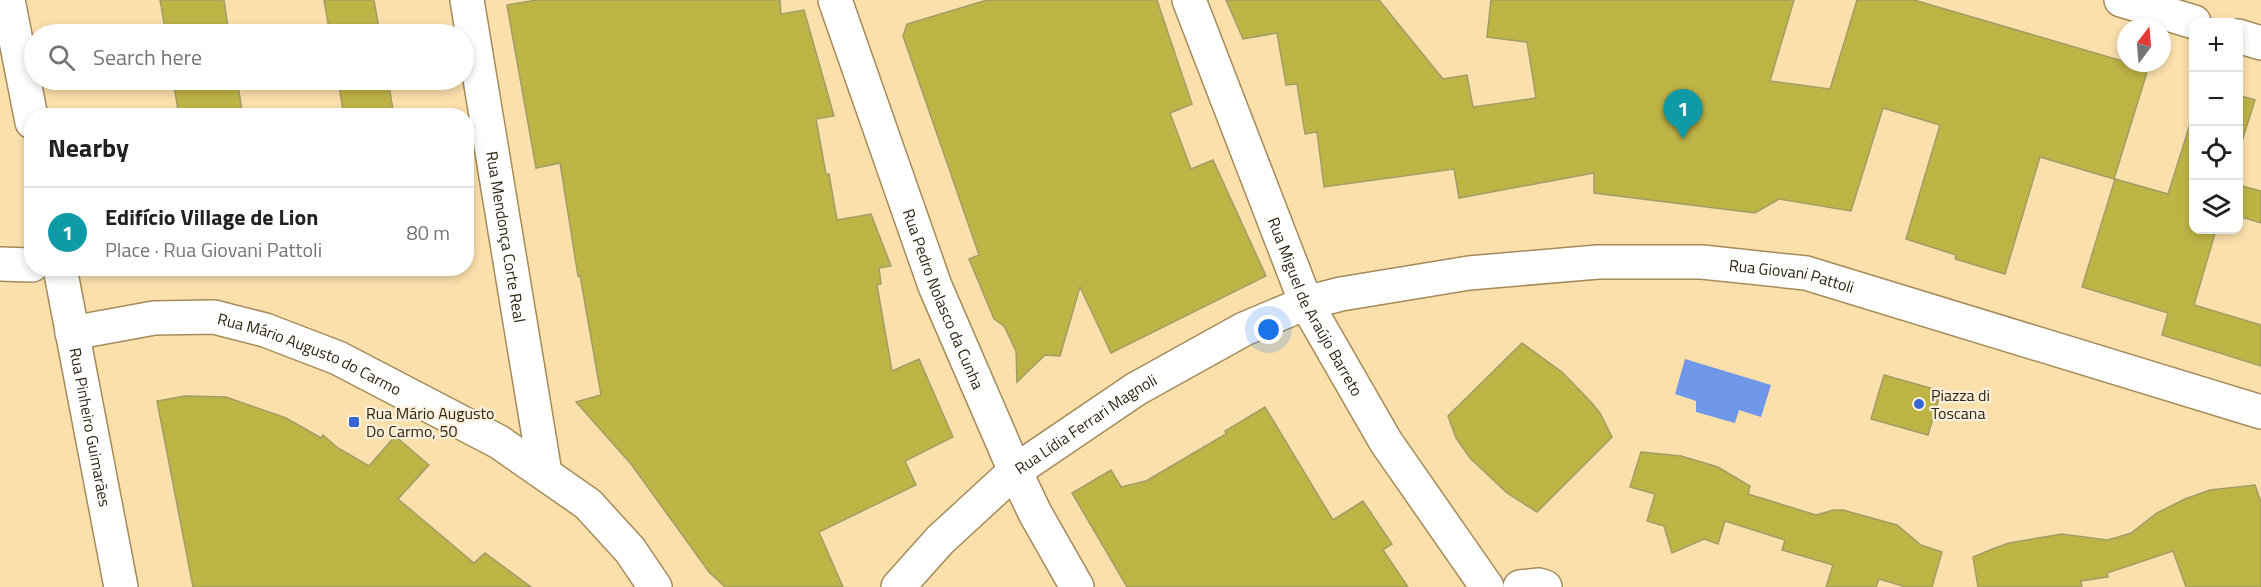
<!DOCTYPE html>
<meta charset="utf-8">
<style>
:root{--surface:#fff;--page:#f2f2f2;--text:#202124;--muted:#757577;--line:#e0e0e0;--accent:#ea580c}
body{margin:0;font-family:"Titillium Web",sans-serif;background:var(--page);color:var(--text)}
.controls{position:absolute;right:18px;top:18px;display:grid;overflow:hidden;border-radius:12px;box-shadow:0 3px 9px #0003}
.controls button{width:54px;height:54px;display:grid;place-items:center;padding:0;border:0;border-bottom:2px solid var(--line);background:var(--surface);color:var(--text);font:30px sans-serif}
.compass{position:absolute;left:2117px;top:18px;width:54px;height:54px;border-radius:50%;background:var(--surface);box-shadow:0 3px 9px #0003;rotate:16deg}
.you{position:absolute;left:1269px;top:330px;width:21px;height:21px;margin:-15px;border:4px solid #fff;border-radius:50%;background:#1a73e8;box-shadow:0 0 0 9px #1a73e833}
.badge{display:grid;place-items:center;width:39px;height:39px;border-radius:50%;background:var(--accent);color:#fff;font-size:20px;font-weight:700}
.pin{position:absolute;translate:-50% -50px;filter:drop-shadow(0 2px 3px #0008)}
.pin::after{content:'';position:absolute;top:32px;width:21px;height:18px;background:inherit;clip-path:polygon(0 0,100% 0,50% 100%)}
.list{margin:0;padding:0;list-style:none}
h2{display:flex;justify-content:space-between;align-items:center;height:78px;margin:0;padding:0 24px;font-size:26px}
h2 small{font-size:20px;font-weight:400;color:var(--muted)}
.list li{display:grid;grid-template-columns:39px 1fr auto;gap:18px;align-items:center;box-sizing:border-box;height:90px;padding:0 24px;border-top:2px solid var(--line)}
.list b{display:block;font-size:22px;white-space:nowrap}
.list p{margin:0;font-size:20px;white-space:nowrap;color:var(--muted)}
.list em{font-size:20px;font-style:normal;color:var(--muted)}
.icon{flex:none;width:33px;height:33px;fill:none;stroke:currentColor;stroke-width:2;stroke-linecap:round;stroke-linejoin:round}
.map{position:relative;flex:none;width:2261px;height:587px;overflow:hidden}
.search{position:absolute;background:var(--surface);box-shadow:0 3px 9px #0003;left:24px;top:24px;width:450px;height:66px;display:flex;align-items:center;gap:15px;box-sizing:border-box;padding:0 21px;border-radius:33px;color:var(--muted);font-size:22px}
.panel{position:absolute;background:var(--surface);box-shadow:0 3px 9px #0003;left:24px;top:108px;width:450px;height:168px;border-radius:24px}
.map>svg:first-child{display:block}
.water{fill:#7097e9}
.building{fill:#beb446;stroke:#a19d67;stroke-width:1.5}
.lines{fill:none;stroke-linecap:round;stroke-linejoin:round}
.street-casing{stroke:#a48b59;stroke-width:36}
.street{stroke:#fff;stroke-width:33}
.poi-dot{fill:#3666d6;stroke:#faf0db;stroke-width:2}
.labels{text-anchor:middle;stroke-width:4.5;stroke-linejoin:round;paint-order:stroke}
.street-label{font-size:16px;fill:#302612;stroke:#faf0db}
.poi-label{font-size:16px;fill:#302612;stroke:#faf0db;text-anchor:start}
</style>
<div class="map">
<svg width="2261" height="587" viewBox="0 0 2261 587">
<rect width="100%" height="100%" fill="#fbe0ac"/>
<!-- water -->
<path class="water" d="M 1685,359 L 1771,385 L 1761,417 L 1739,410 L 1735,423 L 1696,412 L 1696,401 L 1675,394 Z"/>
<!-- building -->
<path class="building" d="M 160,0 L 224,0 L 229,34 L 166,34 Z
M 324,0 L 374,0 L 380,34 L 330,34 Z
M 537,0 L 780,0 L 781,14 L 804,10 L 834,116 L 816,119 L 826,174 L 829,174 L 837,220 L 871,214 L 891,266 L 879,268 L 881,284 L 877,285 L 892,371 L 919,359 L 953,437 L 905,461 L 916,485 L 819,532 L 843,587 L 725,587 L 709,572 L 631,464 L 576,402 L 601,395 L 580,275 L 578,276 L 560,163 L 536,168 L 507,5 Z
M 987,0 L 1157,0 L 1192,104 L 1170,113 L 1191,169 L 1213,160 L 1266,276 L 1111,353 L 1080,287 L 1060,356 L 1045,355 L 1017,382 L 1016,351 L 1004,326 L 994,319 L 969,259 L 979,255 L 903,36 L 907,24 Z
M 1226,0 L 1379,0 L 1443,79 L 1467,75 L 1473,107 L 1536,98 L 1527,42 L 1487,37 L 1491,0 L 1794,0 L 1770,81 L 1830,89 L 1857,0 L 1914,0 L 2126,62 L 2126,66 L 2147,72 L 2114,179 L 2040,157 L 2005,274 L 1955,259 L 1956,255 L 1906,239 L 1940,125 L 1883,108 L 1851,211 L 1779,199 L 1755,213 L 1594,193 L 1594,173 L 1459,198 L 1454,169 L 1324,187 L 1317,132 L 1305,134 L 1297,84 L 1286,85 L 1277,33 L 1243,39 Z
M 173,80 L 237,80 L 243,116 L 179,116 Z
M 338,80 L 388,80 L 394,116 L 344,116 Z
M 2238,95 L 2255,100 L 2238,154 Z
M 2193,115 L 2193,230 L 2216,230 L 2194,305 L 2261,325 L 2261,366 L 2162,335 L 2168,313 L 2082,287 L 2115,179 L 2168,194 Z
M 2238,185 L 2261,191 L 2261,223 L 2238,216 Z
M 1522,343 L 1562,372 L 1591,402 L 1600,413 L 1612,437 L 1537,512 L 1507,493 L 1470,458 L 1456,438 L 1448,416 Z
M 1884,375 L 1941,391 L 1928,435 L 1871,419 Z
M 185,396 L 226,397 L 286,418 L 321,438 L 323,435 L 338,448 L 369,466 L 395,436 L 429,465 L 398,499 L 474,563 L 485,553 L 531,587 L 193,587 L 157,401 Z
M 1265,407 L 1333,520 L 1363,501 L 1392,544 L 1383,550 L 1408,587 L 1127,587 L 1072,493 L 1111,470 L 1121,487 L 1146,481 L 1226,434 L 1225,431 Z
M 1641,452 L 1681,456 L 1718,467 L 1750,486 L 1748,494 L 1816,515 L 1834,510 L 1843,510 L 1897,525 L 1921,545 L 1942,552 L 1932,587 L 1906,587 L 1879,579 L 1876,587 L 1826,587 L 1833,565 L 1782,550 L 1785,540 L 1725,521 L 1718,544 L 1704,539 L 1672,553 L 1664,526 L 1647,521 L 1655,494 L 1630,487 Z
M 2255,485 L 2261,502 L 2261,587 L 2186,587 L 2173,551 L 2107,573 L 2108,577 L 2081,581 L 2082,587 L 1978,587 L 1973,557 L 1995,548 L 2009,543 L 2062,534 L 2107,540 L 2115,538 L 2131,533 L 2157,513 L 2185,499 L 2210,490 Z"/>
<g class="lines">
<!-- street casing -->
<g class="street-casing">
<g id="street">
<path d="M 8,0 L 32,122"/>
<path id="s1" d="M 467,0 L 545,473"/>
<path id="s2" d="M 835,0 L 935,286 L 1015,471 L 1035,513 L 1077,587"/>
<path id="s3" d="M 1189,0 L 1306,303 L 1386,442 L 1487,587"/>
<path d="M 2121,0 L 2194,22"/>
<path d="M 2238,36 L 2261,43"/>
<path d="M 0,264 L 32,265"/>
<path id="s4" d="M 60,268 L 121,587"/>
<path id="s5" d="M 72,333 L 154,318 L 214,317 L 265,330 L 338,358 L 499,442 L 588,504 L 630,550 L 655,587"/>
<path id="s6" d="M 898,587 L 940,540 L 1015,471 L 1136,389 L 1244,329 L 1306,303 L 1341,294 L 1469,273 L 1598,262 L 1702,262 L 1806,273 L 2261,412"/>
<path d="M 1520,587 L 1539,585 L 1545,587"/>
</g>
</g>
<!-- street -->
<use href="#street" class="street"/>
</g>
<!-- markers -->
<g class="poi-dot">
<circle cx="1919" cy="404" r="6"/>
<rect x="348" y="416" width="12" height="12" rx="3"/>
</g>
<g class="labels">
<!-- street labels -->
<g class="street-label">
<text dy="6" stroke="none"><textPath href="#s1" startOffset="240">Rua Mendonça Corte Real</textPath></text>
<text dy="6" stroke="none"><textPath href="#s6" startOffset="992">Rua Giovani Pattoli</textPath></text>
<text dy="6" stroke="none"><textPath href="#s2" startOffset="318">Rua Pedro Nolasco da Cunha</textPath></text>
<text dy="6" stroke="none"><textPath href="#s3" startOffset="332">Rua Miguel de Araújo Barreto</textPath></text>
<text dy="6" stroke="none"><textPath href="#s5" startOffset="246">Rua Mário Augusto do Carmo</textPath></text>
<text dy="6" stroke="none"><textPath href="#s6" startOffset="250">Rua Lídia Ferrari Magnoli</textPath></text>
<text dy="6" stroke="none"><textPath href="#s4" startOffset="162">Rua Pinheiro Guimarães</textPath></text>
</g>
<!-- poi labels -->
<g class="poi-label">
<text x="1931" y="401">Piazza di<tspan x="1931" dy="18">Toscana</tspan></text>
<text x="366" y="419">Rua Mário Augusto<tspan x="366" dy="18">Do Carmo, 50</tspan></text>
</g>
</g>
</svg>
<div class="controls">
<button>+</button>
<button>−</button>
<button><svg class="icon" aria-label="locate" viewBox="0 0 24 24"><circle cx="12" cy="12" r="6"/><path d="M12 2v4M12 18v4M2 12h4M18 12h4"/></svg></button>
<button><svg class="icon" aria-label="layers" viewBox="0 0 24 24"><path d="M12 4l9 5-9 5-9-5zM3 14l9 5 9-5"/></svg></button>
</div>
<svg class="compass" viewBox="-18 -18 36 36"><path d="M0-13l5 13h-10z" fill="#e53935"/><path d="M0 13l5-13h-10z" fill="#757577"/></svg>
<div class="you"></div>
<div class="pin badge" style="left:1683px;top:139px;background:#0f9aa8">1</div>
<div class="search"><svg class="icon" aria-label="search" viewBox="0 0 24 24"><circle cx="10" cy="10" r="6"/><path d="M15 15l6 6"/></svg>Search here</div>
<section class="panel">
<h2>Nearby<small></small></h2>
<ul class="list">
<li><span class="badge" style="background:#0f9aa8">1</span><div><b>Edifício Village de Lion</b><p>Place · Rua Giovani Pattoli</p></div><em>80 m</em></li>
</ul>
</section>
</div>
